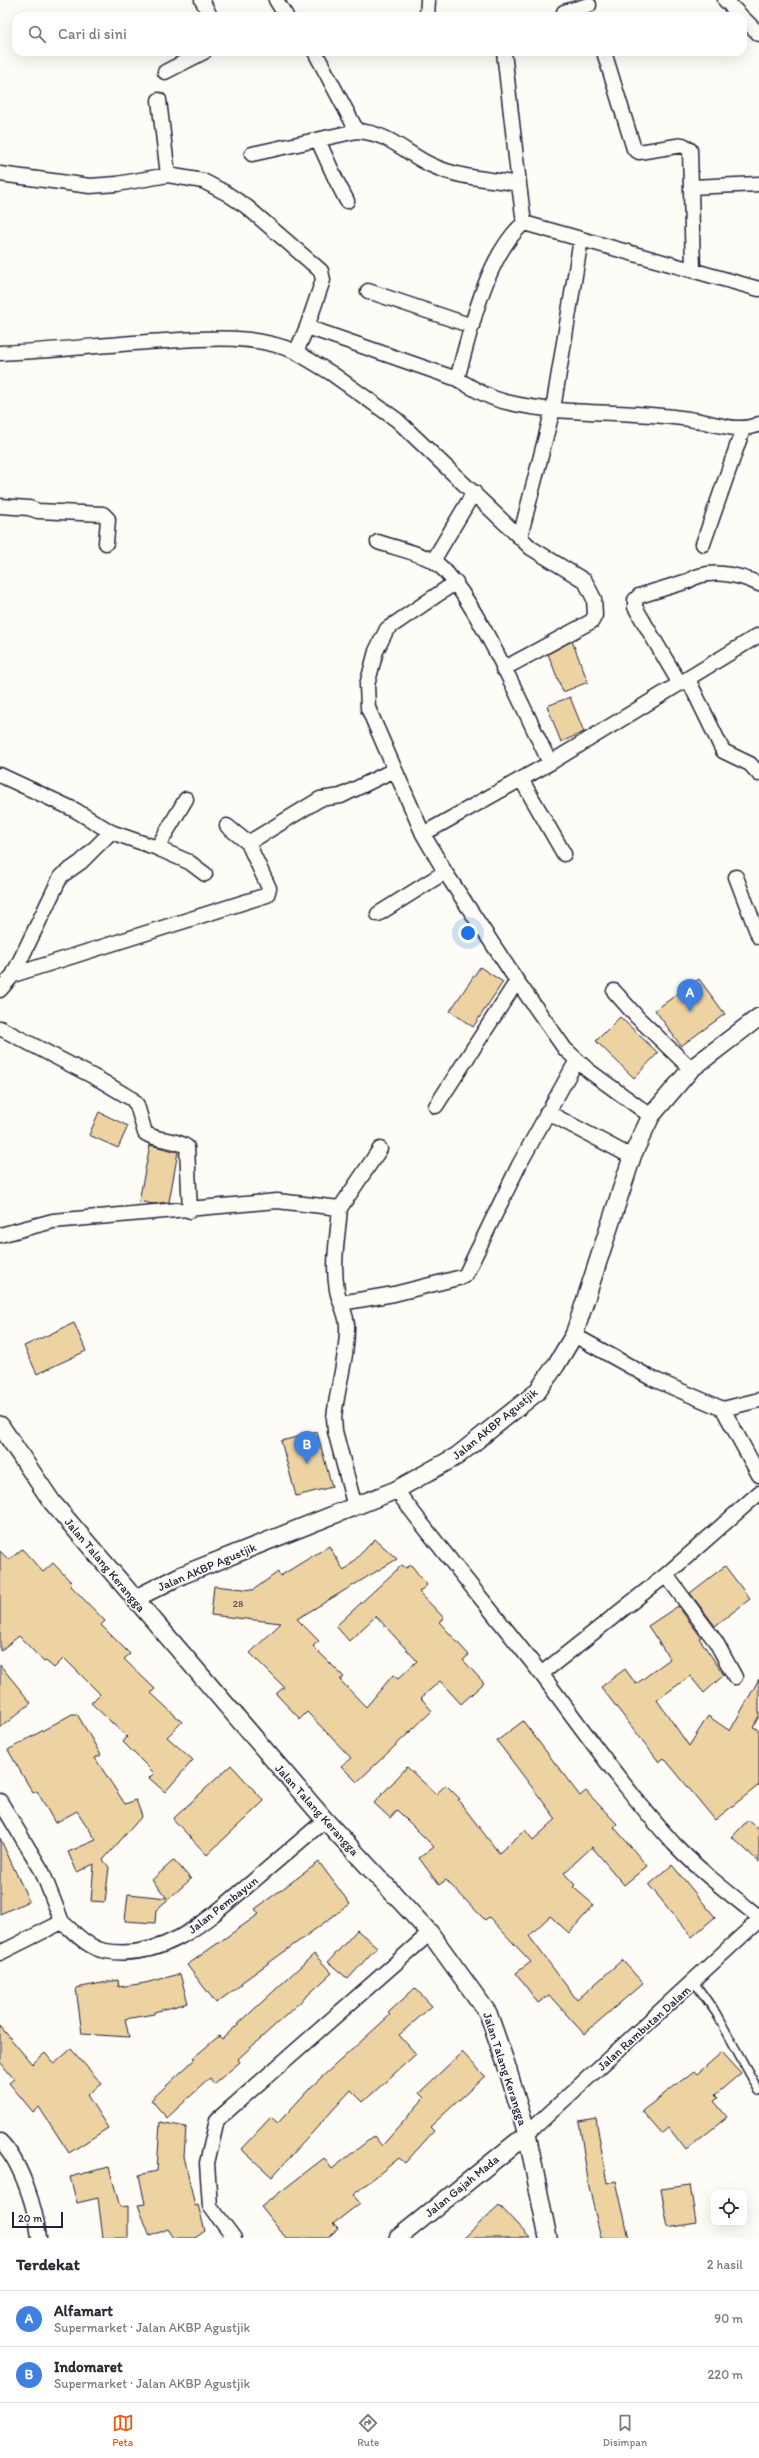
<!DOCTYPE html>
<html lang="id">
<meta charset="utf-8">
<style>
:root{--surface:#fff;--page:#f7f7f7;--text:#2b2b33;--muted:#7c7c81;--line:#e1e1e2;--accent:#ea580c}
body{margin:0;font-family:Itim,sans-serif;background:var(--page);color:var(--text)}
.controls{position:absolute;right:12px;bottom:12px;display:grid;overflow:hidden;border-radius:8px;box-shadow:0 4px 16px #0002}
.controls button{width:36px;height:36px;display:grid;place-items:center;padding:0;border:0;border-bottom:1px solid var(--line);background:var(--surface);color:var(--text);font:20px sans-serif}
.scale{position:absolute;left:12px;bottom:10px;width:51px;box-sizing:border-box;padding-left:4px;border:2px solid #22223b;border-top:0;font-size:11px;line-height:14px;white-space:nowrap;color:#22223b;-webkit-text-stroke:3px #fdfcf7;paint-order:stroke}
.you{position:absolute;left:468px;top:933px;width:14px;height:14px;margin:-10px;border:3px solid #fff;border-radius:50%;background:#1a73e8;box-shadow:0 0 0 6px #1a73e833}
.badge{display:grid;place-items:center;width:26px;height:26px;border-radius:50%;background:var(--accent);color:#fff;font-size:13px;font-weight:700}
.pin{position:absolute;translate:-50% -33px;filter:drop-shadow(0 1px 2px #0008)}
.pin::after{content:'';position:absolute;top:21px;width:14px;height:12px;background:inherit;clip-path:polygon(0 0,100% 0,50% 100%)}
.list{margin:0;padding:0;list-style:none}
h2{display:flex;justify-content:space-between;align-items:center;height:52px;margin:0;padding:0 16px;font-size:17px}
h2 small{font-size:13px;font-weight:400;color:var(--muted)}
.list li{display:grid;grid-template-columns:26px 1fr auto;gap:12px;align-items:center;box-sizing:border-box;height:56px;padding:0 16px;border-top:1px solid var(--line)}
.list b{display:block;font-size:15px;white-space:nowrap}
.list p{margin:0;font-size:13px;white-space:nowrap;color:var(--muted)}
.list em{font-size:13px;font-style:normal;color:var(--muted)}
.icon{flex:none;width:22px;height:22px;fill:none;stroke:currentColor;stroke-width:2;stroke-linecap:round;stroke-linejoin:round}
.map{position:relative;flex:none;width:759px;height:2238px;overflow:hidden}
.search{position:absolute;background:var(--surface);box-shadow:0 4px 16px #0002;left:12px;right:12px;top:12px;height:44px;display:flex;align-items:center;gap:10px;box-sizing:border-box;padding:0 14px;border-radius:12px;color:var(--muted);font-size:15px}
.sheet{height:164px;background:var(--surface)}
nav{display:flex;justify-content:space-around;align-items:center;box-sizing:border-box;height:56px;border-top:1px solid var(--line);background:var(--surface);font-size:11px;color:var(--muted)}
nav a{display:grid;justify-items:center;gap:2px}
nav .on{color:var(--accent)}
.map>svg:first-child{display:block}
.building{fill:#edd2a2;stroke:#22223b}
.lines{fill:none;stroke-linecap:round;stroke-linejoin:round}
.service-casing{stroke:#22223b;stroke-width:10}
.minor-casing{stroke:#22223b;stroke-width:17}
.tertiary-casing{stroke:#22223b;stroke-width:20}
.service{stroke:#fdfcf7;stroke-width:7}
.minor{stroke:#fdfcf7;stroke-width:14}
.tertiary{stroke:#fdfcf7;stroke-width:17}
.labels{text-anchor:middle;stroke-width:3.5;stroke-linejoin:round;paint-order:stroke}
.number-label{font-size:10px;fill:#554e55}
.street-label{font-size:12px;fill:#22223b;stroke:#fdfcf7}
</style>
<div class="map">
<svg width="759" height="2238" viewBox="0 0 759 2238">
<rect width="100%" height="100%" fill="#fdfcf7"/>
<filter id="ink" filterUnits="userSpaceOnUse"><feTurbulence type="fractalNoise" baseFrequency=".025" numOctaves="2"/><feDisplacementMap in="SourceGraphic" scale="8" xChannelSelector="R" yChannelSelector="G"/><feConvolveMatrix kernelMatrix="1 2 1 2 8 2 1 2 1" color-interpolation-filters="sRGB"/></filter>
<g filter="url(#ink)">
<!-- building -->
<path class="building" d="M 572,641 L 588,682 L 563,692 L 548,654 Z
M 570,697 L 584,732 L 561,742 L 547,706 Z
M 480,967 L 503,982 L 473,1027 L 450,1011 Z
M 699,979 L 725,1014 L 681,1046 L 655,1010 Z
M 620,1017 L 658,1053 L 634,1078 L 596,1041 Z
M 99,1112 L 128,1126 L 118,1148 L 89,1135 Z
M 150,1145 L 178,1152 L 169,1202 L 153,1204 L 139,1201 Z
M 74,1323 L 86,1351 L 37,1374 L 24,1346 Z
M 317,1432 L 332,1487 L 296,1496 L 281,1441 Z
M 375,1539 L 397,1559 L 297,1619 L 319,1641 L 313,1646 L 344,1677 L 340,1680 L 366,1707 L 393,1675 L 398,1679 L 417,1661 L 376,1616 L 349,1641 L 336,1626 L 402,1565 L 406,1568 L 411,1565 L 427,1585 L 419,1592 L 444,1618 L 439,1622 L 469,1655 L 463,1660 L 484,1683 L 461,1704 L 440,1681 L 421,1698 L 432,1711 L 357,1782 L 341,1766 L 351,1758 L 307,1712 L 300,1719 L 276,1694 L 284,1687 L 250,1653 L 281,1623 L 211,1615 L 214,1586 L 253,1590 L 278,1572 L 280,1576 L 329,1546 L 344,1571 Z
M 22,1549 L 43,1572 L 53,1563 L 72,1583 L 70,1585 L 105,1621 L 101,1625 L 130,1654 L 124,1659 L 155,1689 L 151,1693 L 182,1722 L 167,1737 L 193,1760 L 165,1792 L 149,1778 L 154,1773 L 123,1742 L 127,1737 L 91,1703 L 100,1694 L 64,1658 L 54,1668 L 46,1661 L 44,1662 L 19,1636 L 0,1651 L 0,1551 L 9,1560 Z
M 725,1566 L 750,1599 L 715,1626 L 690,1593 Z
M 678,1606 L 701,1637 L 699,1638 L 724,1675 L 704,1693 L 690,1676 L 657,1700 L 689,1746 L 708,1716 L 730,1731 L 759,1679 L 759,1716 L 753,1727 L 759,1730 L 759,1785 L 715,1820 L 664,1758 L 659,1762 L 601,1687 L 625,1669 L 636,1684 L 670,1659 L 648,1626 Z
M 0,1665 L 31,1703 L 0,1728 Z
M 72,1714 L 77,1714 L 101,1755 L 95,1758 L 125,1804 L 136,1800 L 142,1816 L 103,1860 L 109,1867 L 105,1902 L 91,1901 L 94,1864 L 77,1872 L 68,1852 L 96,1840 L 77,1811 L 55,1823 L 37,1791 L 33,1793 L 8,1750 Z
M 523,1721 L 580,1796 L 586,1791 L 617,1824 L 614,1827 L 647,1866 L 624,1885 L 592,1847 L 564,1873 L 575,1885 L 573,1887 L 594,1905 L 569,1933 L 550,1916 L 529,1936 L 577,2000 L 622,1960 L 643,1983 L 584,2034 L 549,1995 L 538,2003 L 516,1973 L 531,1962 L 489,1917 L 485,1920 L 446,1880 L 439,1885 L 419,1858 L 434,1847 L 397,1810 L 390,1818 L 374,1803 L 407,1767 L 436,1794 L 446,1785 L 460,1799 L 458,1800 L 499,1853 L 525,1830 L 533,1840 L 556,1819 L 497,1741 Z
M 231,1765 L 264,1801 L 207,1855 L 173,1819 Z
M 748,1820 L 759,1829 L 759,1862 L 732,1837 Z
M 0,1838 L 29,1901 L 0,1914 Z
M 174,1860 L 191,1879 L 156,1910 L 155,1923 L 125,1921 L 128,1894 L 167,1898 L 152,1880 Z
M 319,1862 L 350,1904 L 241,1983 L 242,1984 L 216,2003 L 187,1965 L 259,1914 L 255,1909 Z
M 672,1865 L 715,1917 L 692,1937 L 649,1885 Z
M 357,1930 L 377,1947 L 348,1979 L 328,1962 Z
M 314,1954 L 332,1973 L 238,2059 L 240,2062 L 214,2084 L 210,2078 L 167,2118 L 151,2100 L 195,2059 L 193,2058 L 219,2036 L 222,2039 Z
M 180,1974 L 188,2003 L 154,2012 L 154,2014 L 125,2019 L 129,2037 L 82,2034 L 76,1988 L 118,1980 L 119,1987 L 145,1983 Z
M 415,1988 L 432,2006 L 399,2035 L 416,2054 L 363,2102 L 351,2090 L 272,2177 L 241,2149 L 271,2117 L 278,2123 L 312,2086 L 390,2015 L 388,2013 Z
M 0,2026 L 32,2064 L 45,2053 L 54,2064 L 71,2049 L 102,2084 L 87,2095 L 108,2128 L 69,2153 L 39,2107 L 33,2112 L 9,2083 L 14,2079 L 0,2062 Z
M 462,2052 L 485,2076 L 430,2127 L 434,2131 L 405,2163 L 399,2158 L 353,2195 L 360,2203 L 333,2224 L 338,2229 L 327,2238 L 286,2238 L 261,2207 L 324,2158 L 332,2169 L 374,2136 L 382,2146 L 424,2098 L 419,2093 Z
M 722,2052 L 741,2073 L 715,2095 L 718,2098 L 714,2101 L 727,2117 L 686,2150 L 669,2128 L 662,2134 L 642,2111 L 694,2071 L 697,2074 Z
M 596,2118 L 607,2183 L 616,2181 L 629,2238 L 601,2238 L 589,2187 L 579,2121 Z
M 160,2122 L 186,2127 L 184,2156 L 195,2206 L 198,2205 L 205,2231 L 195,2238 L 174,2238 L 168,2229 L 150,2236 L 138,2205 L 145,2204 L 139,2175 L 157,2171 Z
M 109,2167 L 120,2207 L 128,2206 L 128,2238 L 103,2238 L 98,2198 L 77,2203 L 70,2177 Z
M 690,2185 L 696,2223 L 668,2228 L 661,2189 Z
M 499,2205 L 530,2238 L 464,2238 Z"/>
<g class="lines">
<!-- service casing -->
<g class="service-casing">
<path id="service" d="M 694,1982 L 716,2013 L 759,2091"/>
</g>
<!-- minor casing -->
<g class="minor-casing">
<path id="minor" d="M 202,0 L 210,16
M 276,0 L 286,16
M 725,0 L 741,16
M 564,12 L 589,5
M 427,16 L 428,0
M 743,18 L 759,34
M 315,52 L 357,131 C 389,133 404,152 431,165 C 458,178 490,179 519,184 L 524,223
M 504,52 L 519,184
M 604,52 L 634,149 L 639,152 L 683,145 L 690,150 L 693,270
M 165,72 L 204,52
M 159,100 L 168,175
M 318,140 L 336,180 L 347,201
M 252,154 L 357,131
M 0,174 L 90,186 L 117,184 L 168,175 L 203,181 L 226,193 L 247,207 L 321,271 L 323,280 L 307,327
M 691,187 L 759,184
M 759,289 L 524,223 C 486,255 470,333 457,379 C 473,388 488,398 506,402 C 567,417 632,409 694,420 C 716,423 738,434 759,424
M 368,291 L 472,326
M 296,352 L 331,373 L 397,420 L 531,548 L 585,581 L 594,599 L 595,615 L 592,621 L 503,669
M 0,353 C 55,351 109,344 164,341 C 208,338 255,334 296,352 L 307,327 L 457,379
M 0,506 L 29,508 L 38,511 L 103,514 L 108,519 L 106,543
M 520,537 L 553,409 L 581,239
M 378,542 C 395,548 417,552 433,561 C 468,580 529,721 550,763
M 703,544 L 743,429
M 433,561 L 474,492
M 456,582 L 387,629 L 376,651 L 367,685 L 368,708 L 423,834 L 445,872 L 517,981 L 565,1049 L 589,1071 L 651,1116
M 688,679 L 723,751 L 750,764 L 759,774
M 680,684 L 635,607 L 635,600 L 639,596 L 688,581 C 708,568 738,574 759,584
M 0,775 L 75,810 L 111,832 L 157,848 L 186,799
M 521,779 L 564,854
M 423,834 L 550,763 L 759,635
M 248,843 L 320,799 L 341,796 L 394,770
M 157,848 L 189,862 L 205,874
M 736,877 L 759,937
M 378,914 L 445,872
M 13,975 L 61,876 L 81,862 L 111,832
M 0,990 L 13,975 L 267,895 L 269,888 L 248,843 L 227,826
M 614,991 L 637,1017 L 691,1069
M 0,1028 L 100,1080 L 132,1099 L 137,1105 L 145,1133 C 158,1142 175,1138 187,1147 L 190,1211
M 436,1106 L 517,981
M 547,1112 L 632,1157
M 340,1208 C 338,1235 332,1263 337,1290 C 339,1302 346,1312 347,1325 C 348,1356 337,1387 334,1418 L 335,1431 L 355,1507
M 0,1235 L 53,1221 L 277,1201 L 340,1208 L 380,1149
M 341,1303 L 394,1294 L 462,1277 L 466,1274 L 519,1165 L 577,1060
M 574,1335 L 651,1378 L 723,1409
M 759,1400 L 723,1409 L 759,1475
M 396,1490 C 443,1553 494,1613 542,1675 C 585,1732 626,1791 674,1844 C 700,1871 730,1894 759,1917
M 666,1575 L 716,1642 L 735,1677
M 541,1674 L 666,1575 L 759,1493
M 0,1801 L 42,1871 L 62,1922
M 0,1953 L 62,1922 C 74,1932 88,1948 105,1951 C 166,1961 208,1919 251,1883 C 276,1862 300,1841 325,1820
M 527,2134 L 759,1920
M 0,2141 C 21,2161 36,2209 39,2238
M 234,2238 L 210,2206 L 207,2163 L 217,2120 L 430,1933"/>
</g>
<!-- tertiary casing -->
<g class="tertiary-casing">
<path id="tertiary" d="M 0,1425 L 52,1502 L 325,1820 L 430,1933 L 488,2013 L 506,2064 L 527,2134 L 548,2238
M 134,1599 L 182,1575 L 396,1490 L 457,1456 L 537,1392 L 556,1365 L 574,1335 L 633,1154 L 651,1116 L 691,1069 L 759,1017
M 398,2238 L 527,2134"/>
</g>
<!-- service -->
<use href="#service" class="service"/>
<!-- minor -->
<use href="#minor" class="minor"/>
<!-- tertiary -->
<use href="#tertiary" class="tertiary"/>
</g>
</g>
<g class="labels">
<!-- number labels -->
<g class="number-label">
<text x="238" y="1607">28</text>
</g>
<!-- street labels -->
<g class="street-label">
<text transform="translate(495 1424) rotate(-39)" y="4">Jalan AKBP Agustjik</text>
<text transform="translate(105 1565) rotate(50)" y="4">Jalan Talang Kerangga</text>
<text transform="translate(207 1567) rotate(-23)" y="4">Jalan AKBP Agustjik</text>
<text transform="translate(317 1810) rotate(48)" y="4">Jalan Talang Kerangga</text>
<text transform="translate(223 1905) rotate(-38)" y="4">Jalan Pembayun</text>
<text transform="translate(644 2028) rotate(-42)" y="4">Jalan Rambutan Dalam</text>
<text transform="translate(505 2069) rotate(72)" y="4">Jalan Talang Kerangga</text>
<text transform="translate(462 2186) rotate(-39)" y="4">Jalan Gajah Mada</text>
</g>
</g>
</svg>
<div class="controls">
<button><svg class="icon" aria-label="locate" viewBox="0 0 24 24"><circle cx="12" cy="12" r="6"/><path d="M12 2v4M12 18v4M2 12h4M18 12h4"/></svg></button>
</div>
<div class="scale">20 m</div>
<div class="you"></div>
<div class="pin badge" style="left:690px;top:1012px;background:#3f7fe0">A</div>
<div class="pin badge" style="left:307px;top:1464px;background:#3f7fe0">B</div>
<div class="search"><svg class="icon" aria-label="search" viewBox="0 0 24 24"><circle cx="10" cy="10" r="6"/><path d="M15 15l6 6"/></svg>Cari di sini</div>
</div>
<section class="sheet">
<h2>Terdekat<small>2 hasil</small></h2>
<ul class="list">
<li><span class="badge" style="background:#3f7fe0">A</span><div><b>Alfamart</b><p>Supermarket · Jalan AKBP Agustjik</p></div><em>90 m</em></li>
<li><span class="badge" style="background:#3f7fe0">B</span><div><b>Indomaret</b><p>Supermarket · Jalan AKBP Agustjik</p></div><em>220 m</em></li>
</ul>
</section>
<nav>
<a class="on"><svg class="icon" aria-label="map" viewBox="0 0 24 24"><path d="M3 6l6-2 6 2 6-2v14l-6 2-6-2-6 2zM9 4v14M15 6v14"/></svg>Peta</a>
<a><svg class="icon" aria-label="directions" viewBox="0 0 24 24"><path d="M12 3l9 9-9 9-9-9zM9 14v-3h6M13 9l2 2-2 2"/></svg>Rute</a>
<a><svg class="icon" aria-label="saved" viewBox="0 0 24 24"><path d="M7 4h10v16l-5-4-5 4z"/></svg>Disimpan</a>
</nav>
